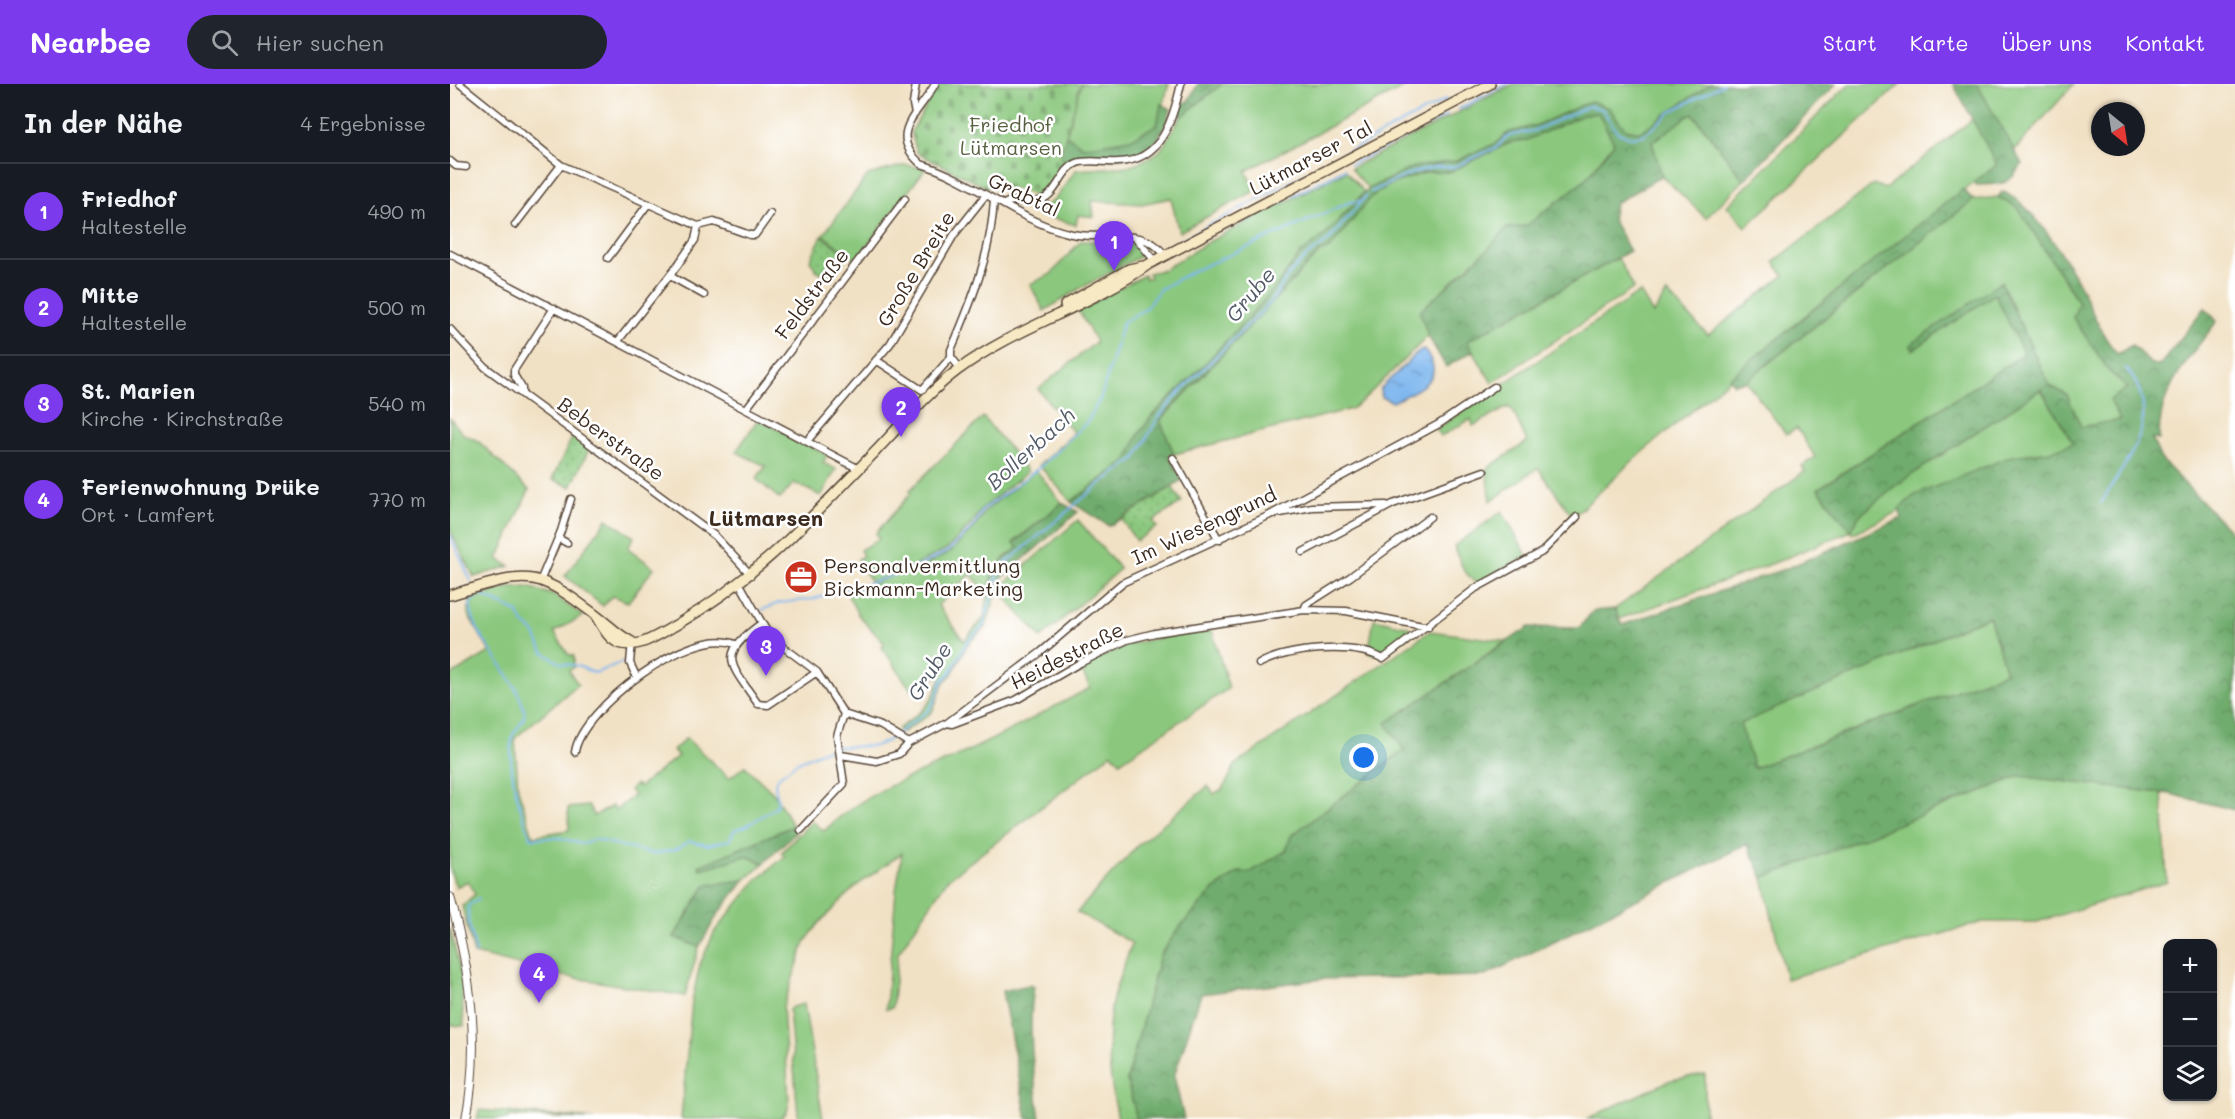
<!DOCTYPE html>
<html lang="de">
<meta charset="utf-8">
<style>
:root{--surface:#171b24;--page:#20242c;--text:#f1f3f6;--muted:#9ea1a6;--line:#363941;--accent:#7c3aed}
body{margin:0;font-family:Mali,sans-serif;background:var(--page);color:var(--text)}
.controls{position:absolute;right:18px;bottom:18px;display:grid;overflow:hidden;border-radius:12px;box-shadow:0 2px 4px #0004}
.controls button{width:54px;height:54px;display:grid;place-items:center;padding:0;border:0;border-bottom:2px solid var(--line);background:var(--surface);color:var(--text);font:30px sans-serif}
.compass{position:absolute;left:1641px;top:18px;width:54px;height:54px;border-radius:50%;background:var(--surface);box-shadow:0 2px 4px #0004;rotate:150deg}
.you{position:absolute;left:914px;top:674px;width:21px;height:21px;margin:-15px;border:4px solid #fff;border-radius:50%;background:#1a73e8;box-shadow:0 0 0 9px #1a73e833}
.badge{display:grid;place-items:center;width:39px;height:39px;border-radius:50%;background:var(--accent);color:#fff;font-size:20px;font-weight:700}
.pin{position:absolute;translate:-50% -50px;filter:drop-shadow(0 2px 3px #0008)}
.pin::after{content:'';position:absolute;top:32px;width:21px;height:18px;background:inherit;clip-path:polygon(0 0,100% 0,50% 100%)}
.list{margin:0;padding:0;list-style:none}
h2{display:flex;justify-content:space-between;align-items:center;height:78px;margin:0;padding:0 24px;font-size:26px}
h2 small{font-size:20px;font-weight:400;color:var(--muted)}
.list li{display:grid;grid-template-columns:39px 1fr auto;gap:18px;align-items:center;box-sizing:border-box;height:96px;padding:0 24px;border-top:2px solid var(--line)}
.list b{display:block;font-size:22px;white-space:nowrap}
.list p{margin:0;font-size:20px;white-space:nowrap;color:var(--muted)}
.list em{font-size:20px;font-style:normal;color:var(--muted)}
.icon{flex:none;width:33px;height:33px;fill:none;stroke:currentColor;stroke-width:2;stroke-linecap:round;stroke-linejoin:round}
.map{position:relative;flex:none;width:1785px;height:1035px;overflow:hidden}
header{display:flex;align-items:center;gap:36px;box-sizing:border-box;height:84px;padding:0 30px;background:var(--accent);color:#fff}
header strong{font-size:28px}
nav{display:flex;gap:33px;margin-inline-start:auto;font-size:21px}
.search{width:420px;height:54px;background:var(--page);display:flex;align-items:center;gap:15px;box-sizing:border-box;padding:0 21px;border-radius:33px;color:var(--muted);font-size:22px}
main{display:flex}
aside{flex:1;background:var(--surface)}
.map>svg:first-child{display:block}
.grass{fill:#8bc87e;stroke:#63794e;stroke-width:1.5;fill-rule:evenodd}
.forest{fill:url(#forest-crowns);stroke:#566b46;stroke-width:1.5;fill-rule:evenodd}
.cemetery{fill:url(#cemetery-stones);stroke:#63794e;stroke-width:1.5}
.park{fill:url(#park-dots);stroke:#63794e;stroke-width:1.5}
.water{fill:url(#water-ripples);stroke:#5d7086;stroke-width:1.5}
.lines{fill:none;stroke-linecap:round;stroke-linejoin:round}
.stream{stroke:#7fb7ef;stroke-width:2}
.minor-casing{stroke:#564537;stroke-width:9}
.tertiary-casing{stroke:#564537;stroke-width:10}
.secondary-casing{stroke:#564537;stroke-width:12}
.minor{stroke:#fff;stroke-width:6}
.tertiary{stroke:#fff;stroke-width:8}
.secondary{stroke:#f7e9c3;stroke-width:9}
.labels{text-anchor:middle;stroke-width:5;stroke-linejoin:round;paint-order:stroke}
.park-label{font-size:20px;fill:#576140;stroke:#fff}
.street-label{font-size:20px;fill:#3b2a1e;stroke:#fff}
.poi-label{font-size:20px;fill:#3b2a1e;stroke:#fff;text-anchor:start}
.water-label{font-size:21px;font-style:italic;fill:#535b67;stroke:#fff}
.quarter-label{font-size:22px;font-weight:bold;fill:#3b2a1e;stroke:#fff}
</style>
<header>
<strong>Nearbee</strong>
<div class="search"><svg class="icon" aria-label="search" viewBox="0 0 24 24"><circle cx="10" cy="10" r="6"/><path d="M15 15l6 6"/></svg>Hier suchen</div>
<nav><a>Start</a><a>Karte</a><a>Über uns</a><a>Kontakt</a></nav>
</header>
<main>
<aside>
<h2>In der Nähe<small>4 Ergebnisse</small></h2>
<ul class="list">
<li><span class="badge">1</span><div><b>Friedhof</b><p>Haltestelle</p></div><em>490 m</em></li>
<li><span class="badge">2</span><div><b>Mitte</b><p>Haltestelle</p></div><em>500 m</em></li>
<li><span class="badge">3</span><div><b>St. Marien</b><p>Kirche · Kirchstraße</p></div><em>540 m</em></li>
<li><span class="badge">4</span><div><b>Ferienwohnung Drüke</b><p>Ort · Lamfert</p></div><em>770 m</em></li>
</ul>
</aside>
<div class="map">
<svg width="1785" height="1035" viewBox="0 0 1785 1035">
<defs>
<pattern id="forest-crowns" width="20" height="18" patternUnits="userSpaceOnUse" patternTransform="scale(1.5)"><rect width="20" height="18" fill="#70ac6d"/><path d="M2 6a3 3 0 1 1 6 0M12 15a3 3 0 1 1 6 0" fill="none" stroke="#5d8c59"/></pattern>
<pattern id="cemetery-stones" width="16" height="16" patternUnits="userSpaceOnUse" patternTransform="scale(1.5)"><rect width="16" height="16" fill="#8bc87e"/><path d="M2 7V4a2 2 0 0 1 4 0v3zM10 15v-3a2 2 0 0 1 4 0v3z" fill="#73a367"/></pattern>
<pattern id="park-dots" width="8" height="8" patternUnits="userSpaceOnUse" patternTransform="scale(1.5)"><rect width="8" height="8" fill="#8bc87e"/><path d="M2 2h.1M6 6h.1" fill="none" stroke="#73a367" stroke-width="1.8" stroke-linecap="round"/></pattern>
<pattern id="water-ripples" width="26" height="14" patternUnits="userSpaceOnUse" patternTransform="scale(1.5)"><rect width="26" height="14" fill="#7fb7ef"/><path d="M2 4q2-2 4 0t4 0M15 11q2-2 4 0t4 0" fill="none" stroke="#6995c1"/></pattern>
</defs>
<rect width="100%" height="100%" fill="#fff"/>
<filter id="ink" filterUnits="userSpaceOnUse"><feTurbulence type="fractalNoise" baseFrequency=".0167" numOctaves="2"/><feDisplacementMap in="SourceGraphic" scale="12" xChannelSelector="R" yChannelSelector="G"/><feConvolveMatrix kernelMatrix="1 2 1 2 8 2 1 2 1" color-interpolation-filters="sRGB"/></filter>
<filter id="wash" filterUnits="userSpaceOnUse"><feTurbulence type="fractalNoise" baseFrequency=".008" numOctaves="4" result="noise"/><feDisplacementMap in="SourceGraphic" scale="24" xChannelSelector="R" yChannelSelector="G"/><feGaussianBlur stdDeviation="1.35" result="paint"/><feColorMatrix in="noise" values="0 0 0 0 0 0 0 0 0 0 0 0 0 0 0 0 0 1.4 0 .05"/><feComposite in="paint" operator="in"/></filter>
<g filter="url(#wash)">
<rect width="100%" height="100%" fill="#f1e1c4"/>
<!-- grass -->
<path class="grass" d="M 631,0 L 719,0 L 707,41 L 681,55 L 633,63 L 616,51 Z
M 772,0 L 960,0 L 796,87 L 805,107 L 729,148 L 721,114 L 692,120 L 642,117 L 644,133 L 628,131 L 626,141 L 602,134 L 589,126 L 605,115 L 626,86 L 680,82 L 699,74 L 710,67 L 731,33 Z
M 1063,0 L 1260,0 L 1190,48 L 1175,45 L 1159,24 L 1141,17 L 1088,41 L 1058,49 L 1045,60 L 1007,77 L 964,83 L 918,105 L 901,84 Z
M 1399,0 L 1450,0 L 1296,143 L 1277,122 Z
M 1527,0 L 1624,0 L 1564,67 Z
M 1148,29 L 1164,59 L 1135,96 L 1076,142 L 1057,144 L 1040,163 L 970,227 L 978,252 L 911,318 L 901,325 L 724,370 L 710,337 L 858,180 L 870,168 L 879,165 L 922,112 L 941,100 L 977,88 L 999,88 L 1061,58 L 1077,56 L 1133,31 Z
M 1242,29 L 1294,96 L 1256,134 L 1212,92 L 1201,58 Z
M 1523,35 L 1547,81 L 1362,226 L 1190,370 L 1123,433 L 1088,384 L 1041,417 L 1036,385 L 1077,358 L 1063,327 L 1058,323 L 1023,342 L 1021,335 L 991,352 L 986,345 L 1190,208 L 1203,230 L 1217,209 L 1258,251 L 1334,191 L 1324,178 L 1424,100 L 1435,105 Z
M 455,81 L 476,84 L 406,176 L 373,151 L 418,91 Z
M 896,87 L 914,108 L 875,151 L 850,170 L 825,204 L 755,280 L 702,332 L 689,350 L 677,376 L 621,418 L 589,381 L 624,349 L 588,305 L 646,258 L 628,226 L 694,191 L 696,195 L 700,193 L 698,189 L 713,186 L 758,158 Z
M 1548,113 L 1568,124 L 1629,219 L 1659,287 L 1678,305 L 1670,336 L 1631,343 L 1617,311 L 1599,301 L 1551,198 L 1463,266 L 1545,210 L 1574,270 L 1368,405 L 1401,447 L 1409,432 L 1446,401 L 1591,305 L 1624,359 L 1603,367 L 1562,372 L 1402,450 L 1401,447 L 1324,479 L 1169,535 L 1165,525 L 1355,387 L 1352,382 L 1365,373 L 1347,344 L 1336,350 L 1296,297 L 1523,116 Z
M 631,157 L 683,157 L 690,160 L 694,167 L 689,173 L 629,205 L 594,227 L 580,200 L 601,190 Z
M 1168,174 L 1184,204 L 1042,299 L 1017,257 Z
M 533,333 L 571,378 L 577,388 L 532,425 L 521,441 L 497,465 L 466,481 L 421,498 L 408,475 L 413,472 L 410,466 L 429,455 L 426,449 L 461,409 L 459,407 Z
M 0,334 L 13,350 L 28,357 L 79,406 L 48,475 L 60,482 L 24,493 L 0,446 Z
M 308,335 L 377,371 L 373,379 L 386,385 L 371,412 L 344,399 L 330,415 L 306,395 L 316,382 L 286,368 Z
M 586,386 L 612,419 L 564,458 L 568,464 L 554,474 L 538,511 L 545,514 L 536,542 L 517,561 L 502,590 L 494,598 L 482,628 L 453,648 L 448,645 C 475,626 482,621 492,590 L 461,606 L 432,563 L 434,559 L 409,532 L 397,510 L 452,488 L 464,487 L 500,468 L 525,443 L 535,427 ZM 521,490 L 538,511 L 534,534 L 514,557 L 488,521 Z
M 1052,427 L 1077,472 L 1025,499 L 1013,485 L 1004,462 Z
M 157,435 L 184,453 L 178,464 L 204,484 L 178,518 L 162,512 L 153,522 L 115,492 Z
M 628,436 L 670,485 L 591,554 L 548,505 Z
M 78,503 L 103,511 L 133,532 L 104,548 L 118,570 L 124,572 L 124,583 L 119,587 L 128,600 L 65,654 L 68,705 L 83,752 L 119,746 L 118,724 L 139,722 L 144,732 L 162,722 L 166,726 L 184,711 L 180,706 L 186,700 L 189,703 L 228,672 L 223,667 L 236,654 L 279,694 L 295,682 L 325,711 L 343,742 L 249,782 L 251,785 L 296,772 L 314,779 L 295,796 L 256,801 L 224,853 L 249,863 L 235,912 L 113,892 L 24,870 L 12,822 L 25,810 L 18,797 L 6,803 L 0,786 L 0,592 L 40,568 L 18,530 L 21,514 L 57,504 Z
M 1540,532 L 1556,588 L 1304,684 L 1289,640 Z
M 924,535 L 960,543 L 960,552 L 932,570 L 918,569 Z
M 761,544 L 779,604 L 670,678 L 662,669 L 497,796 L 448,869 L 442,924 L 436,925 L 446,807 L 452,769 L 405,803 L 369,839 L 355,858 L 333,923 L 339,1019 L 337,1028 L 330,1035 L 231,1035 L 242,917 L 250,880 L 265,847 L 306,797 L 335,772 L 331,769 L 362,737 L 374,747 C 414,707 467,691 518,667 C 559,648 599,625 640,604 L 630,583 L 679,560 Z
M 980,547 L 1056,557 L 937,639 L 954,666 L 841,752 L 836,767 L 799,790 L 789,788 L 766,804 L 730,843 L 710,871 L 677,996 L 687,1035 L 668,1035 C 660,999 655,962 661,925 C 664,903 675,880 682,859 L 627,828 L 688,761 L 758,702 L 764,710 L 773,705 L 786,680 Z
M 1569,692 L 1712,709 L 1717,798 L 1587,838 L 1533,838 L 1336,895 L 1313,794 Z
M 0,844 L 11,891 L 14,942 L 0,941 Z
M 354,920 L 373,1035 L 349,1035 L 348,1031 L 339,926 L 342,923 Z
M 1255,990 L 1255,1035 L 1136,1035 L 1221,996 Z
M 29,1026 L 145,1035 L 58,1032 L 58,1035 L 27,1035 Z"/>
<!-- forest -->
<path class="forest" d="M 748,0 L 772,0 L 731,33 L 728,22 L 738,17 Z
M 1260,0 L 1386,0 L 1294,96 L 1243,29 L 1202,58 L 1212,92 L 1165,119 L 1162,135 L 1180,167 L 1017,257 L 1023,267 L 996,283 L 978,252 L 970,227 L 1040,163 L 1057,144 L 1076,142 L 1135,96 L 1164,59 L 1148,29 L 1133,31 L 1077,56 L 1061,58 L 999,88 L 977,88 L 941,100 L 922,112 L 879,165 L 870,168 L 858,180 L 710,336 L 724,370 L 719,372 L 732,396 L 659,442 L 621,418 L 677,376 L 689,350 L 702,332 L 755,280 L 825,204 L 850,170 L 875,151 L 918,105 L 964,83 L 1007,77 L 1045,60 L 1058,49 L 1088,41 L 1141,17 L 1159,24 L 1175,45 L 1190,48 Z
M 1503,0 L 1527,0 L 1572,80 C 1559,103 1551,100 1526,101 L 1524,98 L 1547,81 Z
M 711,20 L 721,25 C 709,70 686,75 644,75 C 634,75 626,74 618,80 L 610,72 L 616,51 L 633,63 L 680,55 L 707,41 Z
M 1513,105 L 1523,116 L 1296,297 L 1284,300 L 1279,294 Z
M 1552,108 C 1578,113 1618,178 1630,202 C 1642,225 1650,251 1668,270 L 1682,261 L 1700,279 L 1709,282 L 1755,224 L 1767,237 C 1738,276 1708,305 1709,356 L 1702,355 L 1711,375 L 1785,452 L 1785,726 L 1720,710 L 1569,692 L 1313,794 L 1297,760 L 1035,892 L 873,895 L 751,910 L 724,992 L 734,1035 L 687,1035 L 677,996 L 710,871 L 730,843 L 766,804 L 789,788 L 799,789 L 836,767 L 841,752 L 954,666 L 936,639 L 1079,543 L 1129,544 L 1143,527 L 1165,525 L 1172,541 L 1340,483 L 1452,434 L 1449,425 L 1465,411 L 1562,372 L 1603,367 L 1623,359 L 1591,305 L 1446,401 L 1409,432 L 1401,447 L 1368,405 L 1574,270 L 1545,210 L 1463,266 L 1460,261 L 1551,198 L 1599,301 L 1617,311 L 1631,343 L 1670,336 L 1660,316 L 1677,304 L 1659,287 L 1623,234 L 1629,219 L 1568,124 L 1548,113 ZM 1539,532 L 1556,588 L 1304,684 L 1290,640 Z
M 612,419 L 628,428 L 548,497 L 545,514 L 538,511 L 544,484 L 568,464 L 564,459 Z
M 343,742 L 346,748 L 314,779 L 296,772 L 251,785 L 249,782 Z
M 295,796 L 268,830 L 249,863 L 224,853 L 256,801 Z
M 579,901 L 584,903 C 577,947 584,991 590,1035 L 577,1035 L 552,907 Z"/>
<!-- cemetery -->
<path class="cemetery" d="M 489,0 L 631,0 L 610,72 L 618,80 L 597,107 L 589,113 L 565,105 L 535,103 L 467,69 L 461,48 Z"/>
<!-- park -->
<path class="park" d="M 372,152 L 398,171 L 381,194 L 366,186 L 360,176 Z
M 123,352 L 139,365 L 121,403 L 102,395 Z
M 722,403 L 732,418 L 703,437 L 707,443 L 686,457 L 671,435 Z"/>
<!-- water -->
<path class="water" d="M 974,266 C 1000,296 966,305 943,318 L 931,313 L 930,305 L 969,267 Z"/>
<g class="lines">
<!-- stream -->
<path class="stream" d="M 1009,25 L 1057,0
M 901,80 L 997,31
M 921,108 L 962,89 L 985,83 L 1004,83 L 1047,63 L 1057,52 L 1083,47 L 1139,22 L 1152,25 L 1168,49 L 1181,53 L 1194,51 L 1222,27 L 1273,0
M 842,112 L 895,85
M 795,137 L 835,116
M 726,159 L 997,15
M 1651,419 C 1678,374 1716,333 1676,284
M 0,451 L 21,497
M 27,511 L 20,520 C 23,556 65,588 74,626 C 77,638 64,644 62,654 C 57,686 69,724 81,754 L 111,754 L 132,760 L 144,755 L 204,770 L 227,765 L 239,757 L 257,761 L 280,756 L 284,746 L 296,742 L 325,724 L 328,717 L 325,700 L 327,694 L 346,679 L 382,663 L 425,662 L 437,657 L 479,626 L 486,614 L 492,597 L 500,589 L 516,559 L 533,542 L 550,484 L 651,399 L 685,375 L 708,334 L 730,308 L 820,219 L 839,190 L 857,172 L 879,156 L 916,112
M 29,512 L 34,512 L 67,528 L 73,539 L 84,548 L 93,568 L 110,579 L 128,582 L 145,589 L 175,577
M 312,526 L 329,519 L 363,515 L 414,501 L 467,483 L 498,467 L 523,443 L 533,426 L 590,383 L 638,337 L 651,313 L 673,238 L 695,225 L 710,205 L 743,187 L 900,118 L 910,117
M 26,869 L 18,836 L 18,822 L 29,814"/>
</g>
</g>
<g filter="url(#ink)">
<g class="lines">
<!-- minor casing -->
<g class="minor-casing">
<path id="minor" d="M 10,0 L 111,81 L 248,142 L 264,138 L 300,151 L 305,151 L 320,130
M 485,0 C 469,30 436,49 471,80 C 524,96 568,138 622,150 C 655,157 696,141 715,172
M 465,30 L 463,20 L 466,0
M 0,77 L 6,82 L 16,83
M 554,120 C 565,113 577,121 589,117 C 608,111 610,86 627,79 C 638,75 656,79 668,78 C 712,77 723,35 731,0
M 65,141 L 111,81
M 685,153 L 705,177
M 0,170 L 409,385
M 158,174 L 198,120
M 220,192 L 254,211
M 0,245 L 35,283 L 265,452 L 301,491
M 168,257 L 227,182 L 245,156 L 248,142
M 426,276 L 472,306 L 501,273
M 510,284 L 501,273 L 501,266 C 522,217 541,170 544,116
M 72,310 L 72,304 L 64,291 L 64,286 L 104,224
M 296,325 L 455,115
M 358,356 L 440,260 L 504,151 L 535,112
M 723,374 L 769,456
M 825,430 L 862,423 L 936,421
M 108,454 L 117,459
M 853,468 L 943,420 L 1034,387
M 91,495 L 111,447 L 121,415
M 290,500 L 320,553 L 367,588 L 394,630 L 431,642 L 459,659
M 854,526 L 856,521 L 900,493 L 980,433
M 312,539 C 266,572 280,579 308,620 L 318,621 L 367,588
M 182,558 L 180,579 L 187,594
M 809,580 C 836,564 905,558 933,575 L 1026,504 L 1092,468 L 1127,433
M 497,639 L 502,640 L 566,616 L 628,580 L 677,556 L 705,549 L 854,526 L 896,527 L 978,543
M 125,668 C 131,625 241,541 285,560
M 391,671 L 427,677 L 449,670 L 459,659 L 497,639 L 591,568 L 672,499 L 818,432 L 989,340 L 1044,303
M 351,746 L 394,700 L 387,652 L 394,630"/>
</g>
<!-- tertiary casing -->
<g class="tertiary-casing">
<path id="tertiary" d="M 0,813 C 20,885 31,960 16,1035"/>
</g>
<!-- secondary casing -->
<g class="secondary-casing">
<path id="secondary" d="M 615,221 L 679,185 L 693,182
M 0,511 C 82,487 83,483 152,536 C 162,544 170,552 182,558
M 145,531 C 152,541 158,557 172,560 C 190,564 210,550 226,541 C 307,494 360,435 424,369 C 451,341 477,309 508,286 C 567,242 640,223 699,180 L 1040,0"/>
</g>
<!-- minor -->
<use href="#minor" class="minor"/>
<!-- tertiary -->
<use href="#tertiary" class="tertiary"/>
<!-- secondary -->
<use href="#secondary" class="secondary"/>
</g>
</g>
<!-- icons -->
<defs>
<g id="office-disc" transform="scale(1.725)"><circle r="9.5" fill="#c8321e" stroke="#fff"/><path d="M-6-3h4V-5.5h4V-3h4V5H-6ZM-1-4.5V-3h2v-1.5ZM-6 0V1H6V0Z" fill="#fff"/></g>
</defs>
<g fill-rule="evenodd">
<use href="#office-disc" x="351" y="493"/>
</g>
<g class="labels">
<!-- park labels -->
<g class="park-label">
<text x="561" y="48">Friedhof<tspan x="561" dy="23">Lütmarsen</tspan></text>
</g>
<!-- street labels -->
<g class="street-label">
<text transform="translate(861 74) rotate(-28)" y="7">Lütmarser Tal</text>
<text transform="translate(574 111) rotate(25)" y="7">Grabtal</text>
<text transform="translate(466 185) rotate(-59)" y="7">Große Breite</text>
<text transform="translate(362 210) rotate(-53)" y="7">Feldstraße</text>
<text transform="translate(161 355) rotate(36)" y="7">Beberstraße</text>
<text transform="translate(754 442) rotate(-25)" y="7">Im Wiesengrund</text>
<text transform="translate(617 572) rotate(-27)" y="7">Heidestraße</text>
</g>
<!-- poi labels -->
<g class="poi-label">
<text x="374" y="489">Personalvermittlung<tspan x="374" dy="23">Bickmann-Marketing</tspan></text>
</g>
<!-- water labels -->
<g class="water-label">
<text transform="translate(801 211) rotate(-50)" y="7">Grube</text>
<text transform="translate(581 365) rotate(-42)" y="7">Bollerbach</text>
<text transform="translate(480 588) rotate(-58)" y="7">Grube</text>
</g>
<!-- quarter labels -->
<g class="quarter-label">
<text x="316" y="442">Lütmarsen</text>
</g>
</g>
</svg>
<div class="controls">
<button>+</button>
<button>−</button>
<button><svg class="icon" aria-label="layers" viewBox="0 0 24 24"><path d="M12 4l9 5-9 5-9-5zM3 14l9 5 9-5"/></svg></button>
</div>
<svg class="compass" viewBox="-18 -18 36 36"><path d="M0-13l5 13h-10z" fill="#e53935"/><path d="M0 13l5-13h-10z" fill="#9ea1a6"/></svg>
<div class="you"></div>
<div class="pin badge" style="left:664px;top:187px">1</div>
<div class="pin badge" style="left:451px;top:353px">2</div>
<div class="pin badge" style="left:316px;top:592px">3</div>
<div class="pin badge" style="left:89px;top:919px">4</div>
</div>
</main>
